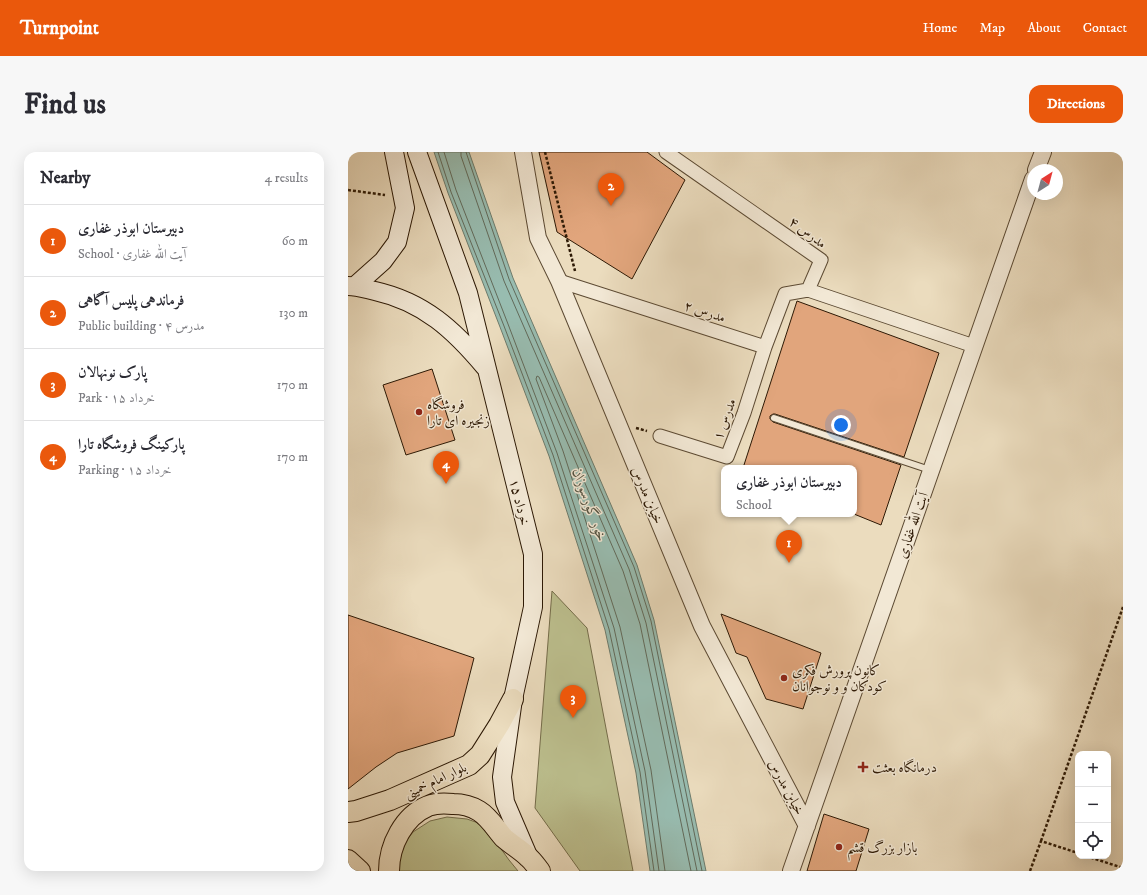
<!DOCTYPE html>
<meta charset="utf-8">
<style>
:root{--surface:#fff;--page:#f7f7f7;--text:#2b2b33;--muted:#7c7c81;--line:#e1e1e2;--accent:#ea580c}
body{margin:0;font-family:"IM FELL DW Pica",Amiri,serif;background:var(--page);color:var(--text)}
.controls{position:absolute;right:12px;bottom:12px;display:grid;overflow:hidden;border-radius:8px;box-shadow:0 4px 16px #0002}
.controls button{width:36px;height:36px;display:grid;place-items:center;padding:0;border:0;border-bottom:1px solid var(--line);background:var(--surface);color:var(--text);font:20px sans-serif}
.compass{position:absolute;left:679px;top:12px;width:36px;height:36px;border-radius:50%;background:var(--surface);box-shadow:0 4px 16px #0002;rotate:36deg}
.you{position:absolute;left:493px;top:273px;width:14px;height:14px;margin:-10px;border:3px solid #fff;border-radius:50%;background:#1a73e8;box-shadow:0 0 0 6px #1a73e833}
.badge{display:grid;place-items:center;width:26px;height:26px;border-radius:50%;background:var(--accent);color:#fff;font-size:13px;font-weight:700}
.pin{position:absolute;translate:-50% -33px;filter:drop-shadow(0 1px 2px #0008)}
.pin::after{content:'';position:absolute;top:21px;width:14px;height:12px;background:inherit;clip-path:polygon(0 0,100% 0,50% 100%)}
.popup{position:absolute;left:373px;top:313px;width:136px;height:52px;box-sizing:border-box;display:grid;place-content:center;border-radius:8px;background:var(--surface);filter:drop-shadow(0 1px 3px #0005);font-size:13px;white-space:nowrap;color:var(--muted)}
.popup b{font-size:15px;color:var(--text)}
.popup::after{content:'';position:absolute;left:50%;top:100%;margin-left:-8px;border:8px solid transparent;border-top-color:var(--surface)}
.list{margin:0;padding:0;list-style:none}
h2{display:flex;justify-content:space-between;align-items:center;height:52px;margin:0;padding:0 16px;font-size:17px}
h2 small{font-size:13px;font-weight:400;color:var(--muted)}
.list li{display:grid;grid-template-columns:26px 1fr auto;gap:12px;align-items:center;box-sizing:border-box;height:72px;padding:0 16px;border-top:1px solid var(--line)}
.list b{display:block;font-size:15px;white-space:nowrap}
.list p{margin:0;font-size:13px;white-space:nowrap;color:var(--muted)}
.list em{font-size:13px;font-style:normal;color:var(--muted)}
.icon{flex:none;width:22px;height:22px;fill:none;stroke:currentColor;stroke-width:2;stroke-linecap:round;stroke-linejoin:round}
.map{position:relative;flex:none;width:775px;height:719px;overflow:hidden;border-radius:12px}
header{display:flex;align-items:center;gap:24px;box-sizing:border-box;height:56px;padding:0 20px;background:var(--accent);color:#fff}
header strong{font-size:19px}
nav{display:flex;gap:22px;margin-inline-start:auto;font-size:14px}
.intro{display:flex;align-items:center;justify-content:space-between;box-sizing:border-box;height:96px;padding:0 24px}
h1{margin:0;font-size:28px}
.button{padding:10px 18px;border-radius:12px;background:var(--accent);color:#fff;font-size:14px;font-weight:700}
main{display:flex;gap:24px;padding:0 24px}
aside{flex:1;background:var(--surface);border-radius:12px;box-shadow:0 4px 16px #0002}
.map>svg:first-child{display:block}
.green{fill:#bcbf8e;stroke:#746c4a}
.water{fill:#98bcb0;stroke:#6d7b6c}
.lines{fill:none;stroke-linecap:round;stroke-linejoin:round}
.shore{stroke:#626a5a;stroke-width:1}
.building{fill:#e1a57c;stroke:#2d1905}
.service-casing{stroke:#5c4a33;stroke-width:8}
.minor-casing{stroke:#5c4a33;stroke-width:15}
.tertiary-casing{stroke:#5c4a33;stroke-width:18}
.secondary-casing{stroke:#2d1905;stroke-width:20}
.primary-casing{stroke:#2d1905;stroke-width:22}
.path{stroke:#2d1905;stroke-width:2.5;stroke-dasharray:3 2;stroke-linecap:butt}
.service{stroke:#f2e8d5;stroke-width:6}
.minor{stroke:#f2e8d5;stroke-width:13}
.tertiary{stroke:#f2e8d5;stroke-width:16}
.secondary{stroke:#f2e8d5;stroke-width:18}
.primary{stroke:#ebdcbe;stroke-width:20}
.poi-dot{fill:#8f2418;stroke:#f2e8d5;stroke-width:1.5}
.labels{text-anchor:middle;stroke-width:3;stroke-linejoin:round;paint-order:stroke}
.street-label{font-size:14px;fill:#2d1905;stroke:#f2e8d5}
.poi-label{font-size:14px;fill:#2d1905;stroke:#f2e8d5;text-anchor:start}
.water-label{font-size:15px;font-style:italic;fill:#525241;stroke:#f2e8d5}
</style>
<header>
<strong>Turnpoint</strong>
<nav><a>Home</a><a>Map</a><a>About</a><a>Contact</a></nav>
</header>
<div class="intro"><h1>Find us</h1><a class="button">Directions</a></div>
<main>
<aside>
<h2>Nearby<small>4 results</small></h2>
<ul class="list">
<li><span class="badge">1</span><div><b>دبیرستان ابوذر غفاری</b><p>School · آیت الله غفاری</p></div><em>60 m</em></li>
<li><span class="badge">2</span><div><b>فرماندهی پلیس آگاهی</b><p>Public building · مدرس ۴</p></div><em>130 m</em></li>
<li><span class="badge">3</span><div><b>پارک نونهالان</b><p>Park · ۱۵ خرداد</p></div><em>170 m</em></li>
<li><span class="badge">4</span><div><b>پارکینگ فروشگاه تارا</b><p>Parking · ۱۵ خرداد</p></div><em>170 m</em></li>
</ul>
</aside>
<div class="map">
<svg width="775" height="719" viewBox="0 0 775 719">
<rect width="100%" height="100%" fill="#ebdcbe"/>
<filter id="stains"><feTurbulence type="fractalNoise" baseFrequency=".005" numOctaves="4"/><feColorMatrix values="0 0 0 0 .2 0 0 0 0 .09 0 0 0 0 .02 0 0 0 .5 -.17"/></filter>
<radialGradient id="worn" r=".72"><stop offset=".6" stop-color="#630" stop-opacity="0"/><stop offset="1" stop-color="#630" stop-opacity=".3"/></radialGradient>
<!-- green -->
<path class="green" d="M 204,439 L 239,476 L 285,719 L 232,719 L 187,656 Z
M 99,665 L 119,667 L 136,673 L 161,708 L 170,719 L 49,719 L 52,697 L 65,680 L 82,669 Z"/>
<!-- water -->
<path class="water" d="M 86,0 L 121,0 L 165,126 L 289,413 L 306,468 L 358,719 L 302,719 L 288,621 L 257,478 L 201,304 L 152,175 L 100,41 Z"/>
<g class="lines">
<!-- shore -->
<path class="shore" d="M 90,0 L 103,40 L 156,174 L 205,303 L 261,477 L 292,620 L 306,719
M 96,0 L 108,38 L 160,172 L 209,301 L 266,476 L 297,619 L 311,719
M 113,0 L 113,4 L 156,129 L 281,417 L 298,471 L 349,719
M 118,0 L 161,127 L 286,415 L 303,469 L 354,719
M 317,719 L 303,618 L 272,475 L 215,299 L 188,227 L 189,224 L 191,225 L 275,419 L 292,472 L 343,719"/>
</g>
<!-- building -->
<path class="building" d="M 191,0 L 299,0 L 337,28 L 284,127 L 209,80 Z
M 449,149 L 591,201 L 556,305 L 427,262 L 425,262 L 422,264 L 422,267 L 425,270 L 553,313 L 533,373 L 506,362 L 506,316 L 395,316 Z
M 84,217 L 107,288 L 58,303 L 35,233 Z
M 373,462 L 473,501 L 455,557 L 418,547 L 399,505 L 388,501 Z
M 0,463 L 126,506 L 106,584 L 49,601 L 28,615 L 0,637 Z
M 476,662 L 521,677 L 508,719 L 459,719 Z"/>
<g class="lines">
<!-- service casing -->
<g class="service-casing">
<path id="service" d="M 426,266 L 582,318"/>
</g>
<!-- minor casing -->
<g class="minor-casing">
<path id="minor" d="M 318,0 L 473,108 L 460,138
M 211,129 L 417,195 L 437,142 L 460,138 L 626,194
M 312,284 L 379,305 L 396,261 L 417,195"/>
</g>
<!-- tertiary casing -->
<g class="tertiary-casing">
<path id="tertiary" d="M 175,0 L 190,86 L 211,129 L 354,474 L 459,674
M 688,18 L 695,0
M 443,719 L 685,27"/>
</g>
<!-- secondary casing -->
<g class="secondary-casing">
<path id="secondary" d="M 69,0 L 120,141 L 185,402 L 185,455 L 165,547 L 154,625 L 157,650 L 181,706
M 0,134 C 9,134 18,137 27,139 C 76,150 106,178 137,215
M 7,134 L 35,109 L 49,90 L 57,56 L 46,0"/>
</g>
<!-- primary casing -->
<g class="primary-casing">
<path id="primary" d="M 0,660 L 8,659 L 42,648 L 121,613 L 132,603 L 151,573 L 165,547
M 0,708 L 12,719
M 41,719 C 41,693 56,664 80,654 C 88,651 97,651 105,652 C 114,652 123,654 131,659 C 141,665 148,677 156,686 C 164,693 173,698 180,705 C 185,709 188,714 192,719"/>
</g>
<!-- path -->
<path class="path" d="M 197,0 L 227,119
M 0,38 L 37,43
M 288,276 L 299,279
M 693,689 L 775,455
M 738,704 L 775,716
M 682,719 L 693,689 L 730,701"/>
<!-- service -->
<use href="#service" class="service"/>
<!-- minor -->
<use href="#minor" class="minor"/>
<!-- tertiary -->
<use href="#tertiary" class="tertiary"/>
<!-- secondary -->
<use href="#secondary" class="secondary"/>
<!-- primary -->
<use href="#primary" class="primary"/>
</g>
<!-- markers -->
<g class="poi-dot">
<circle cx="71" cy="260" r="4"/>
<circle cx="436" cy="526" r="4"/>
<path d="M513 609h4v4h4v4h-4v4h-4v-4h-4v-4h4z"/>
<circle cx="491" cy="695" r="4"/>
</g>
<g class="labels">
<!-- street labels -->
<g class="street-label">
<text transform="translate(460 80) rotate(37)" y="5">مدرس ۴</text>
<text transform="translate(357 159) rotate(18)" y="5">مدرس ۲</text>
<text transform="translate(376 267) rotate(-70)" y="5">مدرس ۱</text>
<text transform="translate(300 343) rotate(67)" y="5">خیابن مدرس</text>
<text transform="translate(172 350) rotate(76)" y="5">۱۵ خرداد</text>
<text transform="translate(564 373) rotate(-71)" y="5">آیت الله غفاری</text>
<text transform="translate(87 628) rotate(-25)" y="5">بلوار امام خمینی</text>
<text transform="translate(439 635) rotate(62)" y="5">خیابن مدرس</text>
</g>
<!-- poi labels -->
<g class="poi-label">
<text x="79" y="257">فروشگاه<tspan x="79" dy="16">زنجیره ای تارا</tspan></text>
<text x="444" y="523">کانون پرورش فکری<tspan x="444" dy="16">کودکان و و نوجوانان</tspan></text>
<text x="524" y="620">درمانگاه بعثت</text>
<text x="499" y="700">بازار بزرگ قشم</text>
</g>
<!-- water labels -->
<g class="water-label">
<text transform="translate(242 353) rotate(70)" y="5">خور گورسوزان</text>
</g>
</g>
<rect width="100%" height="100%" filter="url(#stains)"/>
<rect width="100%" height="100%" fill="url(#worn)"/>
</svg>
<div class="controls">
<button>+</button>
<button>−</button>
<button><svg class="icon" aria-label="locate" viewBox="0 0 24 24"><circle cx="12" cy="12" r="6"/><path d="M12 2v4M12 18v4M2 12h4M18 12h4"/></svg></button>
</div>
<svg class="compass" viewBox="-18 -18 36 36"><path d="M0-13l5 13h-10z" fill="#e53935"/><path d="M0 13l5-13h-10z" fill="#7c7c81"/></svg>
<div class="you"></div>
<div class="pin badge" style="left:441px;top:411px">1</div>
<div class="popup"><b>دبیرستان ابوذر غفاری</b>School</div>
<div class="pin badge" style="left:263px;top:54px">2</div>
<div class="pin badge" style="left:225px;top:566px">3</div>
<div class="pin badge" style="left:98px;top:332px">4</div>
</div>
</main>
